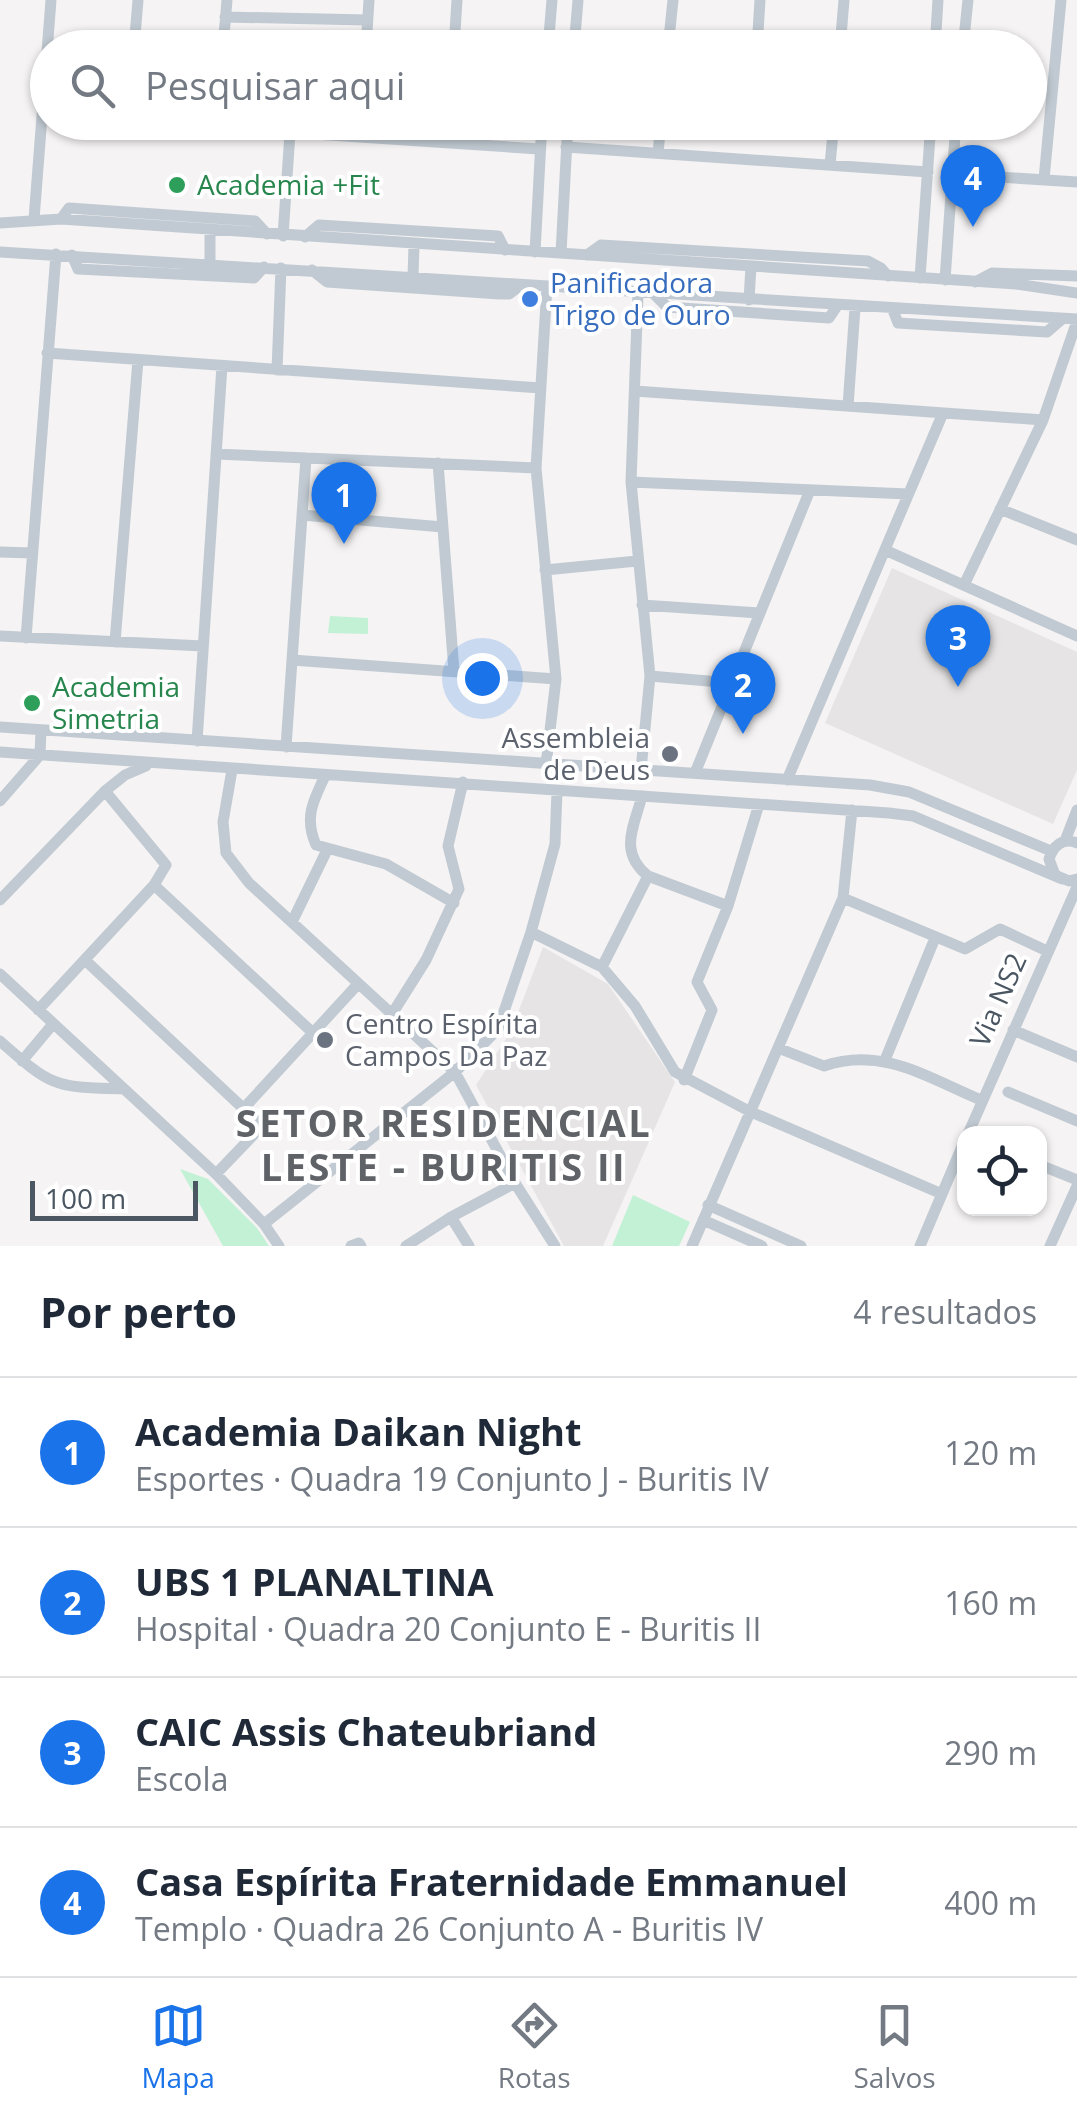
<!DOCTYPE html>
<html lang="pt">
<meta charset="utf-8">
<style>
:root{--surface:#fff;--page:#f2f2f3;--text:#1f2937;--muted:#747a83;--line:#e0e1e3;--accent:#1a73e8}
body{margin:0;font-family:"Open Sans",sans-serif;background:var(--page);color:var(--text)}
.controls{position:absolute;right:30px;bottom:30px;display:grid;overflow:hidden;border-radius:20px;box-shadow:0 2px 8px #0004}
.controls button{width:90px;height:90px;display:grid;place-items:center;padding:0;border:0;border-bottom:2px solid var(--line);background:var(--surface);color:var(--text);font:50px sans-serif}
.scale{position:absolute;left:30px;bottom:25px;width:168px;box-sizing:border-box;padding-left:10px;border:5px solid #4a5661;border-top:0;font-size:28px;line-height:35px;white-space:nowrap;color:#4a5661;-webkit-text-stroke:8px #fff;paint-order:stroke}
.you{position:absolute;left:482px;top:678px;width:35px;height:35px;margin:-25px;border:8px solid #fff;border-radius:50%;background:#1a73e8;box-shadow:0 0 0 15px #1a73e833}
.badge{display:grid;place-items:center;width:65px;height:65px;border-radius:50%;background:var(--accent);color:#fff;font-size:32px;font-weight:700}
.pin{position:absolute;translate:-50% -82px;filter:drop-shadow(0 2px 5px #0008)}
.pin::after{content:'';position:absolute;top:52px;width:35px;height:30px;background:inherit;clip-path:polygon(0 0,100% 0,50% 100%)}
.list{margin:0;padding:0;list-style:none}
h2{display:flex;justify-content:space-between;align-items:center;height:130px;margin:0;padding:0 40px;font-size:42px}
h2 small{font-size:32px;font-weight:400;color:var(--muted)}
.list li{display:grid;grid-template-columns:65px 1fr auto;gap:30px;align-items:center;box-sizing:border-box;height:150px;padding:0 40px;border-top:2px solid var(--line)}
.list b{display:block;font-size:38px;white-space:nowrap}
.list p{margin:0;font-size:32px;white-space:nowrap;color:var(--muted)}
.list em{font-size:32px;font-style:normal;color:var(--muted)}
.icon{flex:none;width:55px;height:55px;fill:none;stroke:currentColor;stroke-width:2;stroke-linecap:round;stroke-linejoin:round}
.map{position:relative;flex:none;width:1077px;height:1246px;overflow:hidden}
.search{position:absolute;background:var(--surface);box-shadow:0 2px 8px #0004;left:30px;right:30px;top:30px;height:110px;display:flex;align-items:center;gap:25px;box-sizing:border-box;padding:0 35px;border-radius:55px;color:var(--muted);font-size:38px}
.sheet{height:730px;background:var(--surface)}
nav{display:flex;justify-content:space-around;align-items:center;box-sizing:border-box;height:140px;border-top:2px solid var(--line);background:var(--surface);font-size:28px;color:var(--muted)}
nav a{display:grid;justify-items:center;gap:5px}
nav .on{color:var(--accent)}
.map>svg:first-child{display:block}
.education{fill:#e6e4e5}
.green{fill:#c3f1d5}
.lines{fill:none;stroke-linecap:round;stroke-linejoin:round}
.minor{stroke:#c1cad2;stroke-width:11}
.leisure-dot{fill:#2e9e5b;stroke:#fff;stroke-width:4}
.shop-dot{fill:#3f7fe0;stroke:#fff;stroke-width:4}
.worship-dot{fill:#6b7280;stroke:#fff;stroke-width:4}
.labels{text-anchor:middle;stroke-width:8;stroke-linejoin:round;paint-order:stroke}
.leisure-label{font-size:28px;fill:#27864d;stroke:#fff;text-anchor:start}
.shop-label{font-size:28px;fill:#366cbe;stroke:#fff;text-anchor:start}
.worship-label{font-size:28px;fill:#5b616d;stroke:#fff;text-anchor:end}
.street-label{font-size:28px;fill:#4a5661;stroke:#fff}
.district-label{font-size:38px;font-weight:bold;letter-spacing:2.5px;fill:#5f6368;stroke:#fff}
</style>
<div class="map">
<svg width="1077" height="1246" viewBox="0 0 1077 1246">
<rect width="100%" height="100%" fill="#f5f3f3"/>
<!-- education -->
<path class="education" d="M 892,568 L 1077,652 L 1077,770 L 1053,824 L 825,723 Z
M 543,947 L 608,984 L 675,1082 L 603,1246 L 564,1246 L 476,1085 L 511,1031 Z"/>
<!-- green -->
<path class="green" d="M 330,616 L 368,618 L 368,634 L 328,633 Z
M 180,1169 L 208,1179 L 257,1228 L 269,1246 L 223,1246 Z
M 633,1195 L 690,1222 L 679,1246 L 612,1246 Z"/>
<g class="lines">
<!-- minor -->
<path class="minor" d="M 225,17 L 368,20
M 134,48 L 138,0
M 223,48 L 227,0
M 366,48 L 369,0
M 454,48 L 457,0
M 548,48 L 552,0
M 574,48 L 578,0
M 668,48 L 673,0
M 757,48 L 760,0
M 840,48 L 844,0
M 935,48 L 938,0
M 963,48 L 968,0
M 132,122 L 539,149
M 447,143 L 448,122
M 566,147 L 928,172
M 658,153 L 661,122
M 830,165 L 834,122
M 951,174 L 1077,182
M 1044,179 L 1061,0
M 34,219 L 51,0
M 61,219 L 69,208 L 255,221 L 267,234
M 0,223 L 61,219 L 1016,284 L 1077,293
M 210,230 L 210,264
M 283,236 L 290,133
M 305,237 L 319,225 L 498,236 L 505,250
M 0,252 L 1077,319
M 535,252 L 542,122
M 561,253 L 568,122
M 72,255 L 78,269 L 254,278 L 264,267
M 587,255 L 601,245 L 868,261 L 881,268 L 888,276
M 312,270 L 327,282 L 499,294 L 509,294 L 521,285
M 413,277 L 414,245
M 920,278 L 931,122
M 945,280 L 956,122
M 975,282 L 992,273 L 1077,276
M 638,293 L 631,482 L 650,676 L 641,770
M 654,294 L 667,307 L 829,318 L 837,306
M 749,300 L 751,266
M 893,310 L 898,323 L 1047,332 L 1062,319
M 47,353 L 541,388
M 277,370 L 281,268
M 635,391 L 1043,420 L 964,585
M 848,406 L 855,308
M 1043,420 L 1077,321
M 216,454 L 536,468
M 438,463 L 454,671
M 631,482 L 908,494
M 1000,509 L 1077,540
M 302,515 L 443,527
M 885,550 L 1077,636
M 0,552 L 32,553
M 545,570 L 637,561
M 642,605 L 759,613
M 0,636 L 203,646
M 26,638 L 56,254
M 115,642 L 138,360
M 292,660 L 556,679
M 650,676 L 731,683
M 0,727 L 870,785 L 909,792 L 1051,851
M 197,741 L 222,366
M 286,747 L 306,458
M 0,752 L 889,813 L 913,816 L 1062,879
M 546,765 L 556,679 L 536,468 L 547,286
M 232,770 L 223,822 L 226,853 L 249,883 L 455,1072 L 515,1183 L 555,1246
M 695,773 L 810,490
M 325,776 C 313,801 304,818 316,845 L 386,864 L 454,903
M 787,780 L 943,413
M 0,801 L 40,755 L 41,730
M 1065,841 L 1077,810
M 1077,843 C 1063,837 1053,846 1049,859 L 1055,875 L 1069,881 L 1077,879
M 648,876 L 728,906
M 154,885 L 313,1033
M 843,898 L 965,949 L 1000,929 L 1047,951
M 0,900 L 105,791 L 125,775 L 146,766
M 292,922 L 327,850
M 531,932 L 602,967 L 635,1006 L 675,1072 L 749,1111 L 942,1194
M 85,960 L 262,1126 L 216,1174
M 602,967 L 648,876 C 618,852 634,827 642,796
M 0,974 L 216,1174 L 264,1224 L 279,1246
M 38,1010 L 154,885 L 166,865 L 105,791
M 392,1014 L 426,960 L 459,889 L 448,846 L 463,782
M 1013,1030 L 1077,1057
M 0,1041 C 53,1088 54,1087 124,1089
M 778,1048 L 824,1066 C 882,1046 928,1078 981,1100
M 885,1060 L 935,938
M 22,1061 L 53,1024
M 684,1080 L 712,1010 L 697,982 L 728,906 L 759,804
M 1008,1092 L 1077,1121
M 245,1107 L 358,984
M 968,1134 L 1077,887
M 1040,1165 L 1077,1180
M 708,1205 L 801,1246
M 451,1217 L 469,1246
M 703,1220 L 762,1246
M 264,1224 L 455,1072 L 498,1029 L 531,932 L 555,844 L 557,791
M 351,1246 L 359,1243 L 361,1246
M 406,1246 L 451,1217 L 515,1183
M 692,1246 L 843,898 L 852,810
M 920,1246 L 964,1142
M 1050,1246 L 1077,1186"/>
</g>
<!-- markers -->
<g class="leisure-dot">
<circle cx="177" cy="185" r="10"/>
<circle cx="32" cy="703" r="10"/>
</g>
<circle class="shop-dot" cx="530" cy="299" r="10"/>
<g class="worship-dot">
<circle cx="670" cy="754" r="10"/>
<circle cx="325" cy="1040" r="10"/>
</g>
<g class="labels">
<!-- leisure labels -->
<g class="leisure-label">
<text x="197" y="195">Academia +Fit</text>
<text x="52" y="697">Academia<tspan x="52" dy="32">Simetria</tspan></text>
</g>
<!-- shop labels -->
<g class="shop-label">
<text x="550" y="293">Panificadora<tspan x="550" dy="32">Trigo de Ouro</tspan></text>
</g>
<!-- worship labels -->
<g class="worship-label">
<text x="650" y="748">Assembleia<tspan x="650" dy="32">de Deus</tspan></text>
<text x="345" y="1034" text-anchor="start">Centro Espírita<tspan x="345" dy="32">Campos Da Paz</tspan></text>
</g>
<!-- street labels -->
<g class="street-label">
<text transform="translate(998 1000) rotate(-66)" y="10">Via NS2</text>
</g>
<!-- district labels -->
<g class="district-label">
<text x="444" y="1137">SETOR RESIDENCIAL<tspan x="444" dy="44">LESTE - BURITIS II</tspan></text>
</g>
</g>
</svg>
<div class="controls">
<button><svg class="icon" aria-label="locate" viewBox="0 0 24 24"><circle cx="12" cy="12" r="6"/><path d="M12 2v4M12 18v4M2 12h4M18 12h4"/></svg></button>
</div>
<div class="scale">100 m</div>
<div class="you"></div>
<div class="pin badge" style="left:344px;top:544px">1</div>
<div class="pin badge" style="left:743px;top:734px">2</div>
<div class="pin badge" style="left:958px;top:687px">3</div>
<div class="pin badge" style="left:973px;top:227px">4</div>
<div class="search"><svg class="icon" aria-label="search" viewBox="0 0 24 24"><circle cx="10" cy="10" r="6"/><path d="M15 15l6 6"/></svg>Pesquisar aqui</div>
</div>
<section class="sheet">
<h2>Por perto<small>4 resultados</small></h2>
<ul class="list">
<li><span class="badge">1</span><div><b>Academia Daikan Night</b><p>Esportes · Quadra 19 Conjunto J - Buritis IV</p></div><em>120 m</em></li>
<li><span class="badge">2</span><div><b>UBS 1 PLANALTINA</b><p>Hospital · Quadra 20 Conjunto E - Buritis II</p></div><em>160 m</em></li>
<li><span class="badge">3</span><div><b>CAIC Assis Chateubriand</b><p>Escola</p></div><em>290 m</em></li>
<li><span class="badge">4</span><div><b>Casa Espírita Fraternidade Emmanuel</b><p>Templo · Quadra 26 Conjunto A - Buritis IV</p></div><em>400 m</em></li>
</ul>
</section>
<nav>
<a class="on"><svg class="icon" aria-label="map" viewBox="0 0 24 24"><path d="M3 6l6-2 6 2 6-2v14l-6 2-6-2-6 2zM9 4v14M15 6v14"/></svg>Mapa</a>
<a><svg class="icon" aria-label="directions" viewBox="0 0 24 24"><path d="M12 3l9 9-9 9-9-9zM9 14v-3h6M13 9l2 2-2 2"/></svg>Rotas</a>
<a><svg class="icon" aria-label="saved" viewBox="0 0 24 24"><path d="M7 4h10v16l-5-4-5 4z"/></svg>Salvos</a>
</nav>
